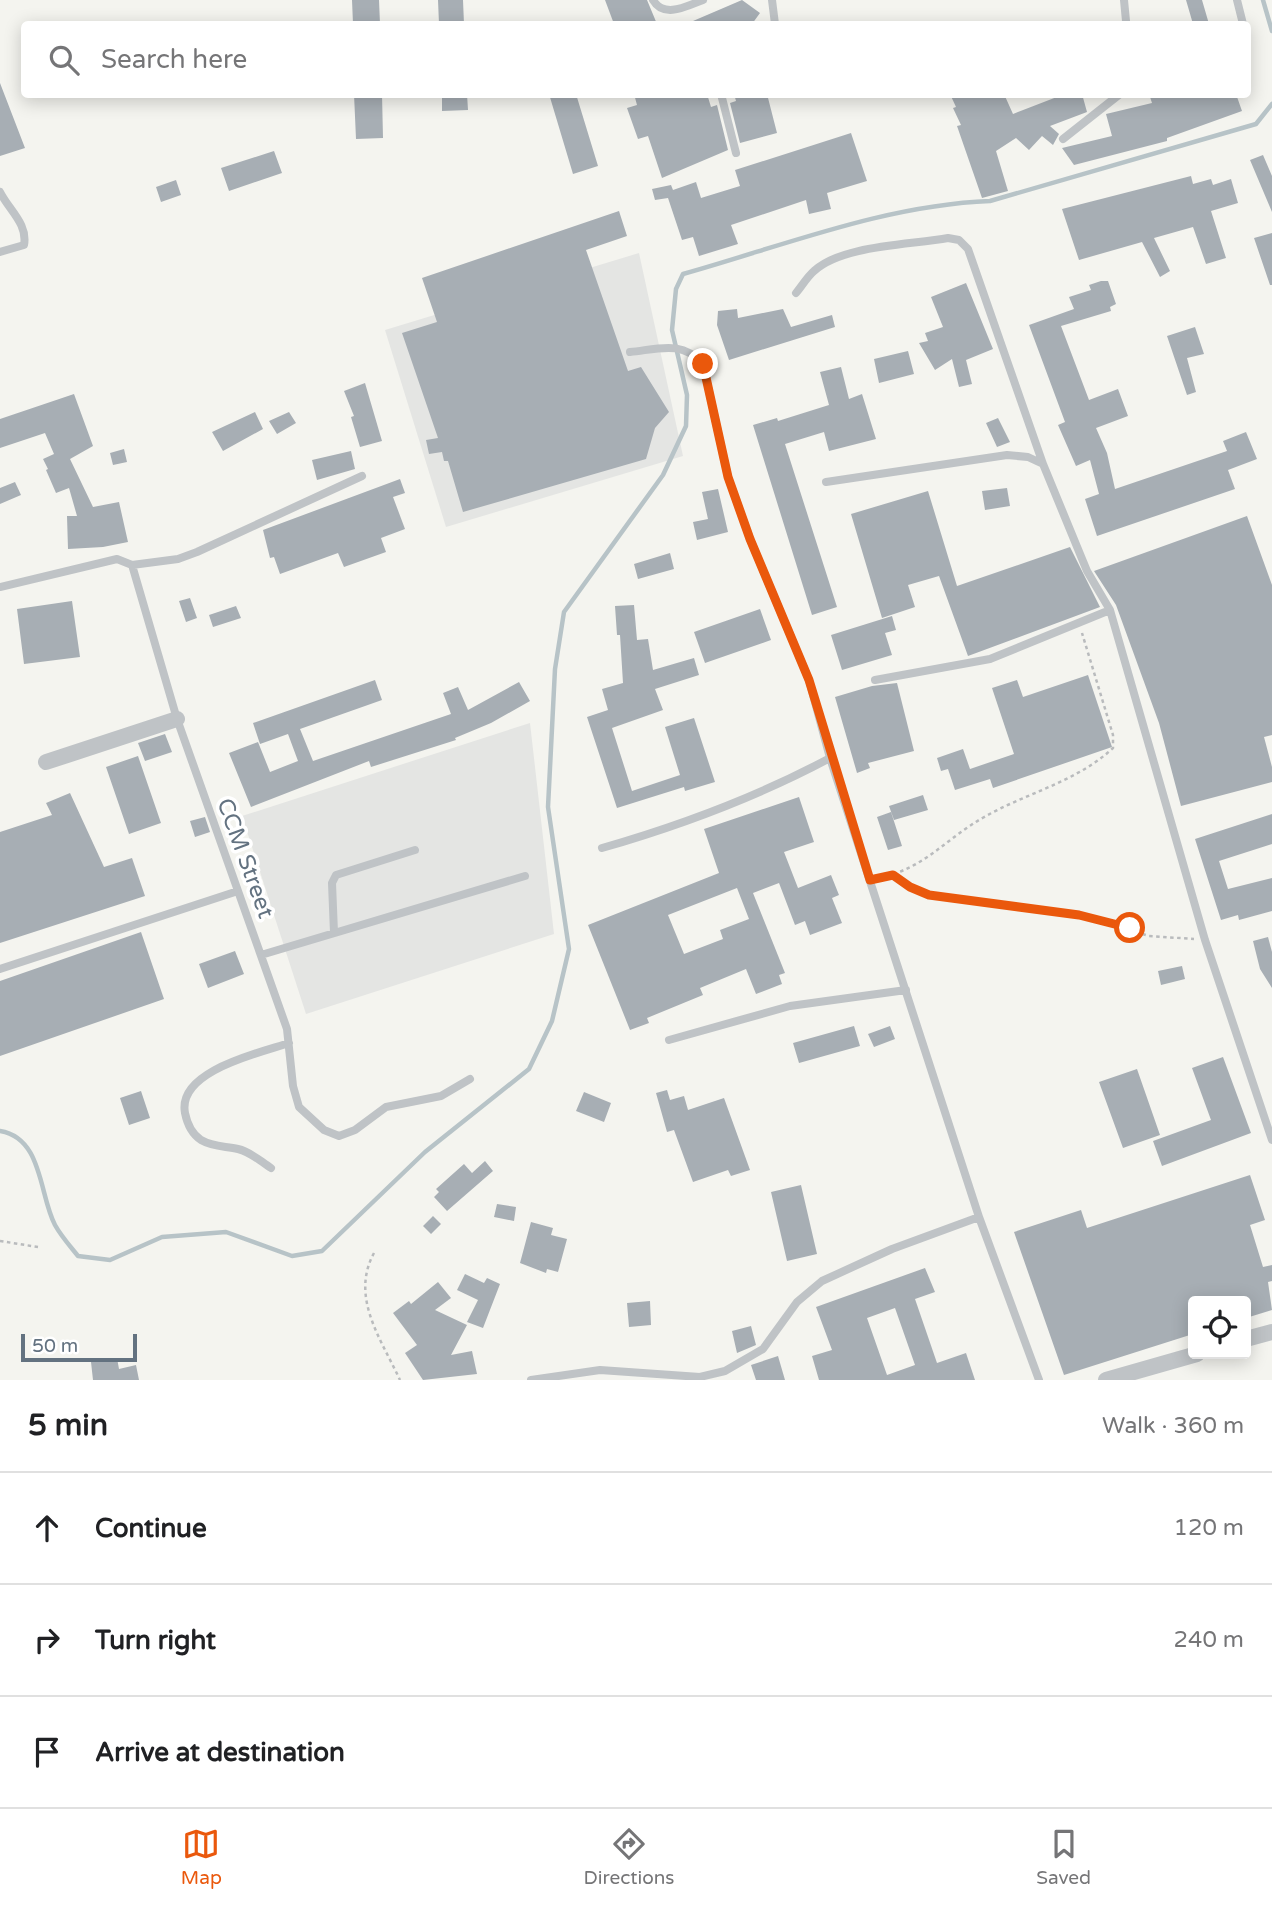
<!DOCTYPE html>
<meta charset="utf-8">
<style>
:root{--surface:#fff;--page:#f2f2f2;--text:#202124;--muted:#757577;--line:#e0e0e0;--accent:#ea580c}
body{margin:0;font-family:"Varela Round",sans-serif;background:var(--page);color:var(--text)}
.controls{position:absolute;right:21px;bottom:21px;display:grid;overflow:hidden;border-radius:7px;box-shadow:0 4px 18px #0003}
.controls button{width:63px;height:63px;display:grid;place-items:center;padding:0;border:0;border-bottom:2px solid var(--line);background:var(--surface);color:var(--text);font:35px sans-serif}
.scale{position:absolute;left:21px;bottom:18px;width:116px;box-sizing:border-box;padding-left:7px;border:4px solid #637280;border-top:0;font-size:19px;line-height:24px;white-space:nowrap;color:#637280;-webkit-text-stroke:5px #fff;paint-order:stroke}
.stop{position:absolute;width:21px;height:21px;margin:-16px;border:5px solid #ea580c;border-radius:50%;background:#fff}
.stop.end{background:#ea580c;border-color:#fff;box-shadow:0 2px 7px #0008}
.list{margin:0;padding:0;list-style:none}
h2{display:flex;justify-content:space-between;align-items:center;height:91px;margin:0;padding:0 28px;font-size:30px}
h2 small{font-size:23px;font-weight:400;color:var(--muted)}
.list li{display:grid;grid-template-columns:46px 1fr auto;gap:21px;align-items:center;box-sizing:border-box;height:112px;padding:0 28px;border-top:2px solid var(--line)}
.list b{display:block;font-size:26px;white-space:nowrap}
.list em{font-size:23px;font-style:normal;color:var(--muted)}
.icon{flex:none;width:38px;height:38px;fill:none;stroke:currentColor;stroke-width:2;stroke-linecap:round;stroke-linejoin:round}
.map{position:relative;flex:none;width:1272px;height:1380px;overflow:hidden}
.search{position:absolute;background:var(--surface);box-shadow:0 4px 18px #0003;left:21px;right:21px;top:21px;height:77px;display:flex;align-items:center;gap:18px;box-sizing:border-box;padding:0 24px;border-radius:7px;color:var(--muted);font-size:26px}
.sheet{height:427px;background:var(--surface)}
nav{display:flex;justify-content:space-around;align-items:center;box-sizing:border-box;height:98px;border-top:2px solid var(--line);background:var(--surface);font-size:19px;color:var(--muted)}
nav a{display:grid;justify-items:center;gap:4px}
nav .on{color:var(--accent)}
.map>svg:first-child{display:block}
.built{fill:#e4e5e3}
.lines{fill:none;stroke-linecap:round;stroke-linejoin:round}
.stream{stroke:#b7c3c7;stroke-width:4.5}
.building{fill:#a7aeb4;fill-rule:evenodd}
.path{stroke:#b9bbbd;stroke-width:2.5;stroke-dasharray:3.5 3.5;stroke-linecap:butt}
.lane{stroke:#bfc3c6;stroke-width:8}
.street{stroke:#bfc3c6;stroke-width:16}
.route{stroke:#ea580c;stroke-width:9}
.labels{text-anchor:middle;stroke-width:7;stroke-linejoin:round;paint-order:stroke}
.street-label{font-size:23px;fill:#637280;stroke:#fff}
</style>
<div class="map">
<svg width="1272" height="1380" viewBox="0 0 1272 1380">
<rect width="100%" height="100%" fill="#f4f4ef"/>
<!-- built -->
<path class="built" d="M 639,253 L 683,456 L 446,527 L 385,330 Z
M 530,723 L 554,934 L 306,1014 L 242,816 Z"/>
<g class="lines">
<!-- stream -->
<path class="stream" d="M 1263,0 L 1272,31
M 0,1131 C 43,1138 39,1195 55,1225 C 61,1236 70,1246 78,1256 L 110,1260 L 162,1237 L 226,1232 L 292,1256 L 322,1251 L 425,1152 L 529,1069 L 552,1021 L 569,949 L 548,807 L 555,669 L 564,612 L 663,475 L 686,426 L 687,395 L 672,330 L 676,289 L 683,274 C 783,246 885,205 990,201 L 1256,124 L 1272,104"/>
</g>
<!-- building -->
<path class="building" d="M 352,0 L 379,0 L 380,24 L 353,24 Z
M 438,0 L 463,0 L 464,24 L 439,24 Z
M 605,0 L 647,0 L 657,24 L 614,24 Z
M 742,0 L 760,13 L 752,24 L 686,24 Z
M 1186,0 L 1202,0 L 1209,24 L 1193,24 Z
M 0,83 L 25,148 L 0,156 Z
M 354,94 L 382,94 L 383,138 L 356,139 Z
M 442,94 L 467,94 L 468,110 L 442,111 Z
M 549,94 L 576,94 L 598,166 L 573,174 Z
M 634,94 L 707,94 L 711,107 L 717,105 L 728,150 L 662,178 L 648,136 L 638,139 L 627,108 L 637,105 Z
M 734,94 L 767,94 L 777,133 L 740,143 L 730,103 L 736,101 Z
M 950,94 L 1004,94 L 1013,114 L 1062,95 L 1062,98 L 1082,94 L 1087,112 L 1050,126 L 1059,134 L 1053,145 L 1042,136 L 1029,150 L 1016,138 L 996,151 L 1008,191 L 982,198 L 957,126 L 961,125 L 953,108 L 956,107 Z
M 1149,94 L 1236,94 L 1242,111 L 1167,138 L 1167,141 L 1074,165 L 1062,148 L 1112,136 L 1106,114 L 1152,103 Z
M 851,133 L 867,181 L 827,193 L 831,209 L 809,214 L 806,200 L 731,225 L 738,244 L 699,256 L 693,237 L 682,240 L 668,198 L 655,200 L 652,189 L 671,185 L 673,190 L 696,182 L 701,198 L 740,186 L 735,170 Z
M 274,151 L 282,173 L 229,191 L 221,168 Z
M 1263,155 L 1272,176 L 1272,212 L 1250,160 Z
M 1191,176 L 1193,184 L 1211,179 L 1213,185 L 1231,179 L 1238,203 L 1211,211 L 1226,258 L 1206,264 L 1193,227 L 1154,238 L 1170,271 L 1160,277 L 1142,242 L 1079,260 L 1062,209 Z
M 176,180 L 181,195 L 161,202 L 156,187 Z
M 619,211 L 627,236 L 586,250 L 628,371 L 641,367 L 669,412 L 655,428 L 646,459 L 463,512 L 448,461 L 444,461 L 442,452 L 429,454 L 426,440 L 438,438 L 402,333 L 437,322 L 422,278 Z
M 1272,233 L 1272,285 L 1270,285 L 1254,238 Z
M 1101,281 L 1108,281 L 1116,304 L 1110,307 L 1111,311 L 1061,326 L 1089,400 L 1118,389 L 1128,416 L 1096,428 L 1107,453 L 1115,489 L 1227,451 L 1223,441 L 1246,432 L 1257,459 L 1228,470 L 1235,489 L 1097,536 L 1085,499 L 1099,494 L 1090,460 L 1076,466 L 1058,425 L 1065,422 L 1029,325 L 1074,309 L 1069,297 L 1091,290 L 1089,285 Z
M 966,283 L 993,349 L 966,360 L 972,384 L 959,387 L 952,359 L 935,370 L 919,343 L 928,341 L 925,333 L 943,327 L 931,297 Z
M 737,309 L 738,318 L 783,309 L 791,327 L 832,315 L 835,327 L 729,360 L 717,325 L 718,311 Z
M 1195,327 L 1204,354 L 1187,358 L 1196,392 L 1187,395 L 1167,336 Z
M 908,351 L 914,374 L 879,383 L 874,359 Z
M 841,367 L 849,399 L 862,394 L 876,439 L 829,451 L 824,432 L 785,444 L 837,607 L 812,615 L 753,425 L 777,418 L 778,421 L 829,405 L 820,372 Z
M 365,383 L 382,441 L 360,447 L 351,417 L 354,416 L 344,391 Z
M 74,394 L 93,446 L 70,459 L 93,507 L 119,502 L 128,542 L 103,547 L 68,549 L 67,516 L 77,516 L 69,488 L 56,493 L 46,470 L 48,469 L 43,459 L 54,454 L 45,433 L 0,448 L 0,419 Z
M 255,412 L 263,429 L 223,451 L 212,432 Z
M 289,412 L 296,423 L 277,434 L 269,421 Z
M 998,418 L 1010,442 L 997,447 L 986,423 Z
M 124,449 L 127,462 L 113,465 L 110,453 Z
M 351,451 L 355,469 L 317,480 L 312,460 Z
M 400,479 L 405,493 L 393,497 L 405,529 L 381,538 L 386,552 L 344,567 L 338,553 L 280,574 L 274,557 L 270,558 L 263,530 Z
M 15,482 L 21,495 L 0,504 L 0,488 Z
M 1007,488 L 1010,506 L 985,510 L 982,491 Z
M 718,489 L 728,532 L 697,540 L 693,522 L 708,519 L 702,492 Z
M 928,491 L 957,586 L 1070,547 L 1100,607 L 968,656 L 939,576 L 908,585 L 915,607 L 882,618 L 851,514 Z
M 1247,516 L 1272,585 L 1272,735 L 1264,737 L 1272,767 L 1272,782 L 1181,806 L 1159,723 L 1116,605 L 1094,571 Z
M 670,553 L 674,569 L 638,579 L 634,564 Z
M 190,598 L 197,618 L 186,622 L 179,601 Z
M 72,601 L 80,657 L 24,664 L 17,609 Z
M 634,605 L 637,640 L 648,639 L 653,670 L 694,658 L 699,675 L 655,689 L 663,710 L 612,728 L 632,791 L 680,775 L 665,727 L 694,718 L 715,782 L 685,791 L 684,787 L 617,808 L 587,717 L 608,710 L 602,689 L 623,683 L 620,635 L 617,635 L 615,606 Z
M 236,606 L 241,618 L 213,627 L 209,615 Z
M 760,609 L 771,640 L 705,663 L 694,632 Z
M 892,616 L 896,630 L 885,633 L 892,655 L 842,670 L 831,635 Z
M 1088,675 L 1112,747 L 993,788 L 990,779 L 955,790 L 948,769 L 941,771 L 937,758 L 963,749 L 970,769 L 1014,754 L 992,688 L 1017,680 L 1023,697 Z
M 375,680 L 382,700 L 300,729 L 313,761 L 451,714 L 443,693 L 458,687 L 468,710 L 519,682 L 530,701 L 491,723 L 455,738 L 456,740 L 371,767 L 369,761 L 251,807 L 229,753 L 258,742 L 270,772 L 298,761 L 288,734 L 260,744 L 253,723 Z
M 897,683 L 914,751 L 868,763 L 870,768 L 857,773 L 835,697 L 872,686 Z
M 165,734 L 172,752 L 145,761 L 138,743 Z
M 138,756 L 161,823 L 129,834 L 106,767 Z
M 70,793 L 104,867 L 132,858 L 145,896 L 0,943 L 0,832 L 52,815 L 46,803 Z
M 923,795 L 928,810 L 894,820 L 889,806 Z
M 799,797 L 814,842 L 784,852 L 798,888 L 831,875 L 839,895 L 832,898 L 842,923 L 810,935 L 805,921 L 795,925 L 779,883 L 753,893 L 785,973 L 779,975 L 782,984 L 756,994 L 746,969 L 700,988 L 703,995 L 647,1018 L 649,1023 L 630,1030 L 588,925 L 719,873 L 704,829 ZM 737,888 L 749,919 L 720,930 L 723,939 L 684,954 L 668,915 Z
M 891,812 L 902,846 L 888,850 L 877,817 Z
M 1272,814 L 1272,844 L 1219,861 L 1228,889 L 1272,878 L 1272,911 L 1239,920 L 1238,915 L 1221,920 L 1195,839 Z
M 205,817 L 210,832 L 195,837 L 190,821 Z
M 141,932 L 164,999 L 0,1056 L 0,981 Z
M 1268,937 L 1272,952 L 1272,988 L 1260,969 L 1253,941 Z
M 235,951 L 244,974 L 208,988 L 199,964 Z
M 1182,966 L 1185,979 L 1161,985 L 1158,971 Z
M 854,1026 L 860,1046 L 799,1063 L 793,1043 Z
M 890,1026 L 895,1039 L 874,1047 L 868,1034 Z
M 1223,1057 L 1251,1133 L 1162,1166 L 1153,1141 L 1211,1120 L 1192,1068 Z
M 1137,1069 L 1160,1135 L 1123,1148 L 1099,1082 Z
M 667,1090 L 670,1100 L 684,1096 L 688,1110 L 724,1098 L 750,1170 L 731,1176 L 728,1170 L 693,1182 L 674,1130 L 667,1132 L 656,1093 Z
M 141,1091 L 150,1118 L 129,1125 L 120,1098 Z
M 584,1092 L 611,1103 L 604,1122 L 576,1111 Z
M 485,1161 L 493,1171 L 447,1211 L 434,1197 L 439,1192 L 436,1189 L 464,1164 L 472,1173 Z
M 1250,1175 L 1265,1220 L 1250,1225 L 1263,1267 L 1272,1265 L 1272,1281 L 1268,1282 L 1272,1310 L 1246,1318 L 1246,1301 L 1193,1301 L 1193,1334 L 1064,1375 L 1014,1232 L 1081,1210 L 1087,1228 Z
M 801,1185 L 817,1254 L 787,1261 L 771,1192 Z
M 497,1204 L 516,1207 L 514,1221 L 494,1217 Z
M 433,1216 L 441,1224 L 431,1234 L 423,1226 Z
M 531,1222 L 553,1228 L 551,1235 L 567,1239 L 558,1272 L 547,1269 L 546,1273 L 520,1263 Z
M 925,1268 L 935,1292 L 915,1299 L 937,1363 L 966,1353 L 975,1380 L 819,1380 L 812,1356 L 832,1350 L 816,1307 ZM 895,1308 L 915,1365 L 887,1375 L 867,1318 Z
M 465,1274 L 484,1283 L 487,1278 L 500,1284 L 483,1328 L 467,1322 L 478,1300 L 457,1290 Z
M 438,1282 L 451,1298 L 435,1310 L 467,1325 L 451,1355 L 472,1351 L 477,1374 L 423,1380 L 405,1353 L 417,1345 L 393,1313 L 409,1301 L 411,1304 Z
M 650,1301 L 651,1325 L 629,1327 L 627,1303 Z
M 751,1326 L 756,1345 L 737,1353 L 732,1331 Z
M 778,1356 L 785,1380 L 756,1380 L 751,1365 Z
M 117,1358 L 119,1369 L 136,1365 L 139,1380 L 93,1380 L 91,1362 Z"/>
<g class="lines">
<!-- path -->
<path class="path" d="M 893,875 L 910,887 L 929,895 L 1079,915 L 1149,936 L 1194,939
M 880,878 C 927,867 946,838 986,816 C 1027,793 1078,781 1113,748 L 1113,735 L 1082,633
M 0,1241 L 38,1247
M 374,1253 C 350,1297 381,1339 400,1380"/>
<!-- lane -->
<path class="lane" d="M 653,0 C 664,19 687,6 703,0
M 772,0 L 775,24
M 1124,0 L 1126,21
M 1237,0 L 1243,24
M 721,94 L 736,153
M 1063,139 L 1120,94
M 0,192 C 9,210 28,224 24,245 L 0,252
M 796,293 C 802,286 807,277 814,271 C 842,245 910,245 948,238 L 959,240 L 968,249 L 1043,464
M 630,352 C 659,349 682,340 703,364 L 728,477 L 750,539 L 809,680 L 830,758 L 979,1217 L 1039,1380
M 826,482 L 1007,455 L 1028,457 L 1043,464 L 1087,571 L 1110,610 L 1205,940 L 1272,1140
M 132,565 L 178,559 L 197,552 L 362,476
M 0,587 L 117,559 L 132,565 L 177,719 L 287,1029 L 293,1086 L 299,1107 L 324,1130 L 339,1136 L 355,1130 L 386,1107 L 441,1096 L 470,1079
M 875,680 L 990,659 L 1110,610
M 602,848 C 682,825 757,797 830,758
M 334,933 L 332,883 L 336,875 L 415,850
M 261,955 L 525,876
M 0,969 L 238,891
M 669,1040 L 790,1006 L 906,990
M 271,1168 C 260,1161 251,1152 238,1149 C 225,1146 213,1147 201,1140 C 192,1134 187,1123 185,1113 C 177,1071 259,1053 289,1043
M 531,1380 L 600,1370 L 700,1377 L 725,1371 L 763,1349 L 797,1302 L 822,1281 L 892,1249 L 979,1217"/>
<!-- street -->
<path class="street" d="M 46,762 L 177,719
M 1246,1339 L 1272,1332
M 1106,1380 L 1197,1354"/>
</g>
<g class="lines">
<!-- route -->
<path class="route" d="M 703,364 L 728,477 L 750,539 L 809,680 L 870,880 L 893,875 L 910,887 L 929,895 L 1079,915 L 1130,928"/>
</g>
<g class="labels">
<!-- street labels -->
<g class="street-label">
<text transform="translate(246 858) rotate(70)" y="8">CCM Street</text>
</g>
</g>
</svg>
<div class="controls">
<button><svg class="icon" aria-label="locate" viewBox="0 0 24 24"><circle cx="12" cy="12" r="6"/><path d="M12 2v4M12 18v4M2 12h4M18 12h4"/></svg></button>
</div>
<div class="scale">50 m</div>
<div class="stop" style="left:1130px;top:928px"></div>
<div class="stop end" style="left:703px;top:364px"></div>
<div class="search"><svg class="icon" aria-label="search" viewBox="0 0 24 24"><circle cx="10" cy="10" r="6"/><path d="M15 15l6 6"/></svg>Search here</div>
</div>
<section class="sheet">
<h2>5 min<small>Walk · 360 m</small></h2>
<ul class="list">
<li><svg class="icon" aria-label="ahead" viewBox="0 0 24 24"><path d="M12 20V5M6 11l6-6 6 6"/></svg><div><b>Continue</b></div><em>120 m</em></li>
<li><svg class="icon" aria-label="right" viewBox="0 0 24 24"><path d="M7 20v-9h11M14 6l5 5-5 5"/></svg><div><b>Turn right</b></div><em>240 m</em></li>
<li><svg class="icon" aria-label="arrive" viewBox="0 0 24 24"><path d="M6 21V4h12l-3 4 3 4H6"/></svg><div><b>Arrive at destination</b></div></li>
</ul>
</section>
<nav>
<a class="on"><svg class="icon" aria-label="map" viewBox="0 0 24 24"><path d="M3 6l6-2 6 2 6-2v14l-6 2-6-2-6 2zM9 4v14M15 6v14"/></svg>Map</a>
<a><svg class="icon" aria-label="directions" viewBox="0 0 24 24"><path d="M12 3l9 9-9 9-9-9zM9 14v-3h6M13 9l2 2-2 2"/></svg>Directions</a>
<a><svg class="icon" aria-label="saved" viewBox="0 0 24 24"><path d="M7 4h10v16l-5-4-5 4z"/></svg>Saved</a>
</nav>
